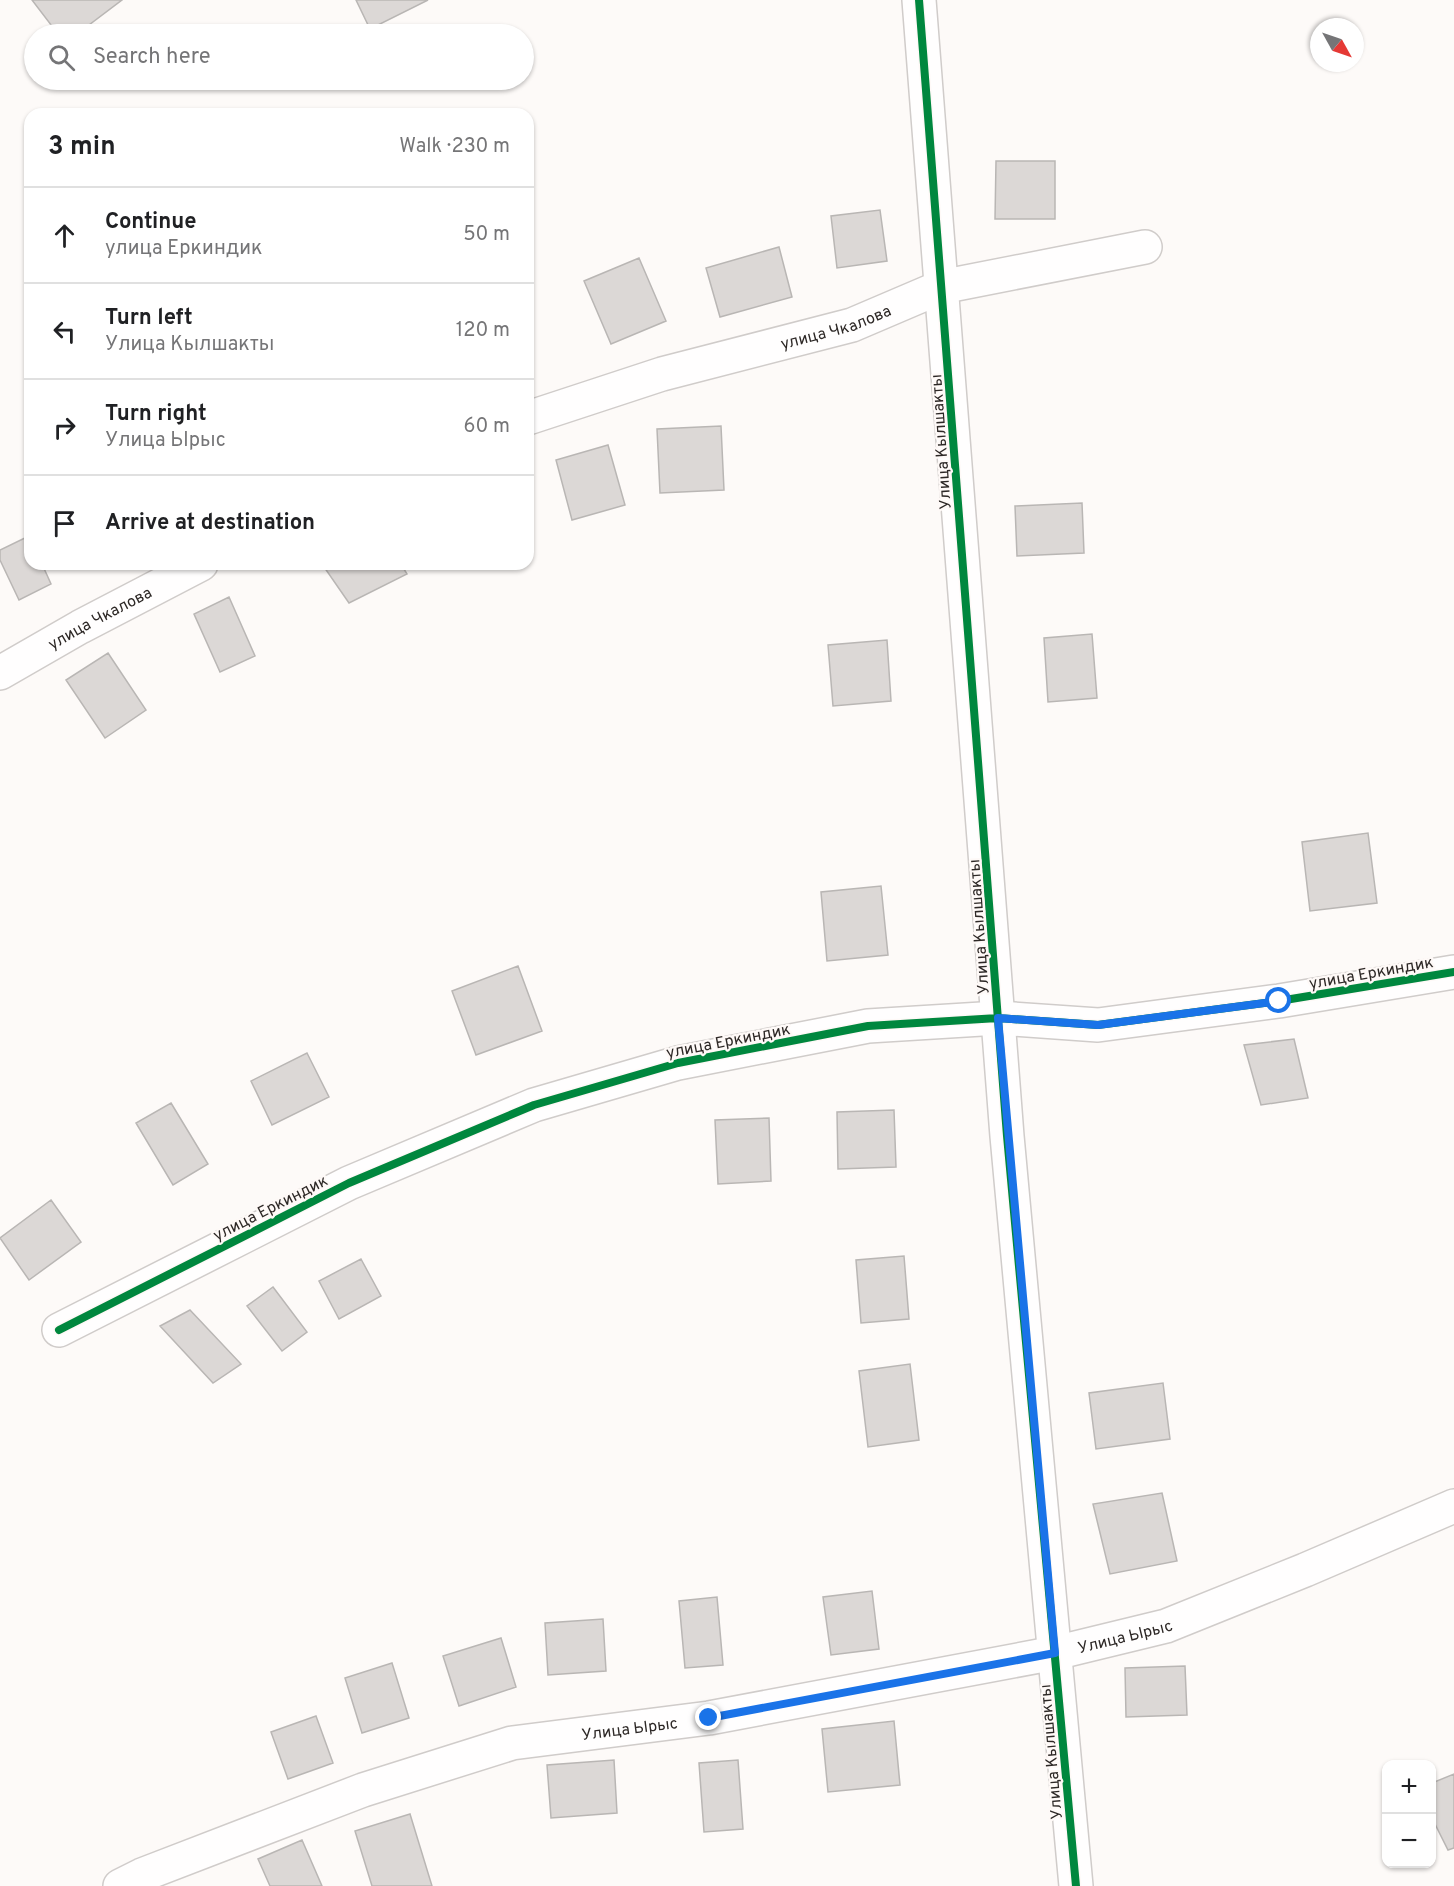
<!DOCTYPE html>
<meta charset="utf-8">
<style>
:root{--surface:#fff;--page:#f6f6f6;--text:#202124;--muted:#757577;--line:#e0e0e0}
body{margin:0;font-family:Overpass,sans-serif;background:var(--page);color:var(--text)}
.controls{position:absolute;right:18px;bottom:18px;display:grid;overflow:hidden;border-radius:12px;box-shadow:0 2px 4px #0004}
.controls button{width:54px;height:54px;display:grid;place-items:center;padding:0;border:0;border-bottom:2px solid var(--line);background:var(--surface);color:var(--text);font:30px sans-serif}
.compass{position:absolute;left:1310px;top:18px;width:54px;height:54px;border-radius:50%;background:var(--surface);box-shadow:0 2px 4px #0004;rotate:130deg}
.stop{position:absolute;width:18px;height:18px;margin:-14px;border:4px solid #1a73e8;border-radius:50%;background:#fff}
.stop.end{background:#1a73e8;border-color:#fff;box-shadow:0 2px 6px #0008}
.list{margin:0;padding:0;list-style:none}
h2{display:flex;justify-content:space-between;align-items:center;height:78px;margin:0;padding:0 24px;font-size:26px}
h2 small{font-size:20px;font-weight:400;color:var(--muted)}
.list li{display:grid;grid-template-columns:39px 1fr auto;gap:18px;align-items:center;box-sizing:border-box;height:96px;padding:0 24px;border-top:2px solid var(--line)}
.list b{display:block;font-size:22px;white-space:nowrap}
.list p{margin:0;font-size:20px;white-space:nowrap;color:var(--muted)}
.list em{font-size:20px;font-style:normal;color:var(--muted)}
.icon{flex:none;width:33px;height:33px;fill:none;stroke:currentColor;stroke-width:2;stroke-linecap:round;stroke-linejoin:round}
.map{position:relative;flex:none;width:1454px;height:1886px;overflow:hidden}
.search{position:absolute;background:var(--surface);box-shadow:0 2px 4px #0004;left:24px;top:24px;width:510px;height:66px;display:flex;align-items:center;gap:15px;box-sizing:border-box;padding:0 21px;border-radius:33px;color:var(--muted);font-size:22px}
.panel{position:absolute;background:var(--surface);box-shadow:0 2px 4px #0004;left:24px;top:108px;width:510px;height:462px;border-radius:18px}
.map>svg:first-child{display:block}
.building{fill:#dcd8d6;stroke:#b9b6b4;stroke-width:1.5}
.lines{fill:none;stroke-linecap:round;stroke-linejoin:round}
.minor-casing{stroke:#d0ccca;stroke-width:36}
.minor{stroke:#fffefe;stroke-width:33}
.cycleway-casing{stroke:#fef9f7;stroke-width:11}
.cycleway{stroke:#00873e;stroke-width:8}
.route{stroke:#1a73e8;stroke-width:8}
.labels{text-anchor:middle;stroke-width:4.5;stroke-linejoin:round;paint-order:stroke}
.street-label{font-size:16px;fill:#2d2826;stroke:#fef9f7}
</style>
<div class="map">
<svg width="1454" height="1886" viewBox="0 0 1454 1886">
<rect width="100%" height="100%" fill="#fdfaf8"/>
<!-- building -->
<path class="building" d="M 32,0 L 122,0 L 77,34 L 58,34 Z
M 356,0 L 428,0 L 370,29 Z
M 996,161 L 1055,161 L 1055,219 L 995,219 Z
M 880,210 L 887,261 L 837,268 L 831,216 Z
M 779,247 L 792,297 L 720,317 L 706,268 Z
M 639,258 L 666,321 L 611,344 L 584,281 Z
M 721,426 L 724,490 L 660,493 L 657,429 Z
M 608,445 L 625,505 L 572,520 L 556,460 Z
M 1082,503 L 1084,553 L 1017,556 L 1015,506 Z
M 29,536 L 30,564 L 42,564 L 51,584 L 19,600 L 0,560 L 0,550 Z
M 322,564 L 401,564 L 407,574 L 349,603 Z
M 229,597 L 255,656 L 220,672 L 194,614 Z
M 1092,634 L 1097,698 L 1048,702 L 1044,638 Z
M 887,640 L 891,701 L 833,706 L 828,645 Z
M 108,653 L 146,710 L 105,738 L 66,680 Z
M 1368,833 L 1377,903 L 1310,911 L 1302,842 Z
M 881,886 L 888,955 L 827,961 L 821,892 Z
M 518,966 L 542,1031 L 476,1055 L 452,991 Z
M 1294,1039 L 1308,1098 L 1261,1105 L 1244,1045 Z
M 307,1053 L 329,1097 L 272,1125 L 251,1081 Z
M 171,1103 L 208,1164 L 173,1185 L 136,1123 Z
M 894,1110 L 896,1167 L 838,1169 L 837,1112 Z
M 769,1118 L 771,1181 L 718,1184 L 715,1120 Z
M 51,1200 L 81,1242 L 29,1280 L 0,1238 Z
M 904,1256 L 909,1319 L 861,1323 L 856,1260 Z
M 361,1259 L 381,1296 L 339,1319 L 319,1281 Z
M 273,1287 L 307,1332 L 282,1351 L 247,1306 Z
M 190,1310 L 241,1364 L 213,1383 L 160,1326 Z
M 910,1364 L 919,1440 L 868,1447 L 859,1371 Z
M 1163,1383 L 1170,1439 L 1096,1449 L 1089,1393 Z
M 1162,1493 L 1177,1561 L 1110,1574 L 1093,1504 Z
M 872,1591 L 879,1649 L 831,1655 L 823,1597 Z
M 717,1597 L 723,1665 L 685,1668 L 679,1601 Z
M 603,1619 L 606,1671 L 548,1675 L 545,1623 Z
M 501,1638 L 516,1687 L 459,1706 L 443,1656 Z
M 392,1663 L 409,1718 L 362,1733 L 345,1678 Z
M 1185,1666 L 1187,1715 L 1126,1717 L 1125,1668 Z
M 316,1716 L 333,1763 L 288,1779 L 271,1732 Z
M 894,1721 L 900,1785 L 828,1792 L 822,1729 Z
M 614,1760 L 617,1813 L 551,1818 L 547,1765 Z
M 738,1760 L 743,1829 L 704,1832 L 699,1763 Z
M 1454,1774 L 1454,1848 L 1448,1850 L 1432,1818 L 1432,1783 Z
M 410,1814 L 432,1886 L 372,1886 L 355,1831 Z
M 302,1840 L 322,1886 L 270,1886 L 258,1859 Z"/>
<g class="lines">
<!-- minor casing -->
<g class="minor-casing">
<g id="minor">
<path d="M 919,0 L 1007,1136 L 1076,1886"/>
<path id="s1" d="M 528,418 L 662,374 L 852,325 L 941,287 L 1145,247"/>
<path id="s2" d="M 0,673 L 80,627 L 201,564"/>
<path d="M 59,1330 L 349,1183 L 534,1105 L 678,1063 L 868,1026 L 998,1018 L 1098,1025 L 1279,1001 L 1454,972"/>
<path id="s3" d="M 120,1886 L 142,1875 L 363,1790 L 512,1743 L 709,1718 L 1055,1653 L 1166,1626 L 1305,1570 L 1454,1506"/>
</g>
</g>
<!-- minor -->
<use href="#minor" class="minor"/>
<!-- cycleway casing -->
<g class="cycleway-casing">
<path id="cycleway" d="M 919,0 L 1007,1136 L 1076,1886
M 59,1330 L 349,1183 L 534,1105 L 678,1063 L 868,1026 L 998,1018 L 1098,1025 L 1279,1001 L 1454,972"/>
</g>
<!-- cycleway -->
<use href="#cycleway" class="cycleway"/>
</g>
<g class="lines">
<!-- route -->
<path class="route" d="M 709,1718 L 1055,1653 L 998,1018 L 1098,1025 L 1279,1001"/>
</g>
<g class="labels">
<!-- street labels -->
<g class="street-label">
<text dy="6" stroke="none"><textPath href="#s1" startOffset="321">улица Чкалова</textPath></text>
<text transform="translate(940 442) rotate(-94)" y="6">Улица Кылшакты</text>
<text dy="6" stroke="none"><textPath href="#s2" startOffset="114">улица Чкалова</textPath></text>
<text transform="translate(978 927) rotate(-94)" y="6">Улица Кылшакты</text>
<text transform="translate(1371 972) rotate(-10)" y="6">улица Еркиндик</text>
<text transform="translate(728 1040) rotate(-11)" y="6">улица Еркиндик</text>
<text transform="translate(270 1207) rotate(-27)" y="6">улица Еркиндик</text>
<text dy="6" stroke="none"><textPath href="#s3" startOffset="1040">Улица Ырыс</textPath></text>
<text dy="6" stroke="none"><textPath href="#s3" startOffset="536">Улица Ырыс</textPath></text>
<text transform="translate(1050 1752) rotate(-95)" y="6">Улица Кылшакты</text>
</g>
</g>
</svg>
<div class="controls">
<button>+</button>
<button>−</button>
</div>
<svg class="compass" viewBox="-18 -18 36 36"><path d="M0-13l5 13h-10z" fill="#e53935"/><path d="M0 13l5-13h-10z" fill="#757577"/></svg>
<div class="stop" style="left:1279px;top:1001px"></div>
<div class="stop end" style="left:709px;top:1718px"></div>
<div class="search"><svg class="icon" aria-label="search" viewBox="0 0 24 24"><circle cx="10" cy="10" r="6"/><path d="M15 15l6 6"/></svg>Search here</div>
<section class="panel">
<h2>3 min<small>Walk · 230 m</small></h2>
<ul class="list">
<li><svg class="icon" aria-label="ahead" viewBox="0 0 24 24"><path d="M12 20V5M6 11l6-6 6 6"/></svg><div><b>Continue</b><p>улица Еркиндик</p></div><em>50 m</em></li>
<li><svg class="icon" aria-label="left" viewBox="0 0 24 24"><path d="M17 20v-9H6M10 6l-5 5 5 5"/></svg><div><b>Turn left</b><p>Улица Кылшакты</p></div><em>120 m</em></li>
<li><svg class="icon" aria-label="right" viewBox="0 0 24 24"><path d="M7 20v-9h11M14 6l5 5-5 5"/></svg><div><b>Turn right</b><p>Улица Ырыс</p></div><em>60 m</em></li>
<li><svg class="icon" aria-label="arrive" viewBox="0 0 24 24"><path d="M6 21V4h12l-3 4 3 4H6"/></svg><div><b>Arrive at destination</b></div></li>
</ul>
</section>
</div>
